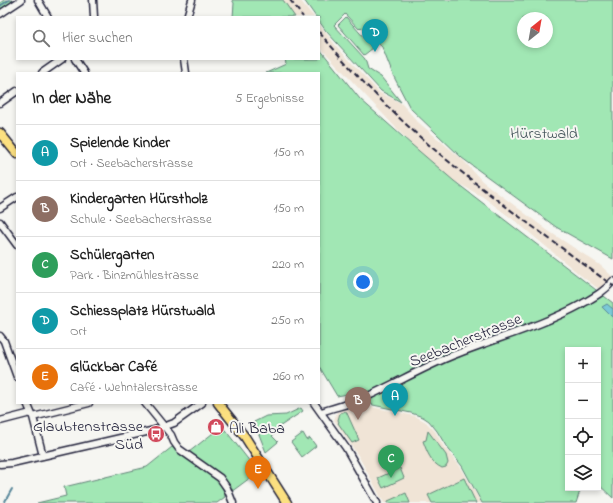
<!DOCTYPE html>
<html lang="de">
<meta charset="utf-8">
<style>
:root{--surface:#fff;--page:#f6f6f6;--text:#222;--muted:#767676;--line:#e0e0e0;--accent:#d1495b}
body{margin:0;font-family:"Indie Flower",sans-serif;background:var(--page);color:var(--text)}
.controls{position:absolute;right:12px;bottom:12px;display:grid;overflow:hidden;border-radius:0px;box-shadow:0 2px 6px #0003}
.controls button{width:36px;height:36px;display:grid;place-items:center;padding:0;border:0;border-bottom:1px solid var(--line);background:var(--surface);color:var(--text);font:20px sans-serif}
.compass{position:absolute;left:517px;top:12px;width:36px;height:36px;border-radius:50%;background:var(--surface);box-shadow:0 2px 6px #0003;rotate:31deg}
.you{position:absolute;left:363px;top:282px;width:14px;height:14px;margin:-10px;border:3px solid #fff;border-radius:50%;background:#1a73e8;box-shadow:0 0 0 6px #1a73e833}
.badge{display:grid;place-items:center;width:26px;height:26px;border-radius:50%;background:var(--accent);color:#fff;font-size:13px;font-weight:700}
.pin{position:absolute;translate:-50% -33px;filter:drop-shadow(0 1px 2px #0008)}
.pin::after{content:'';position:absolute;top:21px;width:14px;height:12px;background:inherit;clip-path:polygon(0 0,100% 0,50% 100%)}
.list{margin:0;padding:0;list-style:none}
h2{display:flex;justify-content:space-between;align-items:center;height:52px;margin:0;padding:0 16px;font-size:17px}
h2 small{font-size:13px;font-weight:400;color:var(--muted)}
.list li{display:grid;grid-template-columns:26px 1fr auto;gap:12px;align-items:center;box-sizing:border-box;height:56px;padding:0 16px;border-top:1px solid var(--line)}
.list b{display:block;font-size:15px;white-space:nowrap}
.list p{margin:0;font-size:13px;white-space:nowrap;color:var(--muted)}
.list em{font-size:13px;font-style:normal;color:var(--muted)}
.icon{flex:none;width:22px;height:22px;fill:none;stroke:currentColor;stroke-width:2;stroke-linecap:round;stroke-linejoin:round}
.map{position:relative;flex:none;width:613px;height:503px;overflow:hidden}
.search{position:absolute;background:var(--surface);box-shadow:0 2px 6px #0003;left:16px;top:16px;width:304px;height:44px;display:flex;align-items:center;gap:10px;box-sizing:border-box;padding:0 14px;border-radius:0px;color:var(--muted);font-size:15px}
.panel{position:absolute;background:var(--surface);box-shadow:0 2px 6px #0003;left:16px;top:72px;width:304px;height:332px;border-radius:0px}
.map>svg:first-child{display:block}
.built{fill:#f0e4d6}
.green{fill:#a1e7b4;stroke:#628478;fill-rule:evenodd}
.water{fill:#7ac9d7;stroke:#578699}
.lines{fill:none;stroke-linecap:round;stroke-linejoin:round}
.stream{stroke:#578699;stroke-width:2}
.minor-casing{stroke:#22223b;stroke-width:9}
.major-casing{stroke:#22223b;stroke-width:11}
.minor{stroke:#f6f6f2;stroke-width:6}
.major{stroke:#fce080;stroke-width:8}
.rail{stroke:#22223b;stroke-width:2;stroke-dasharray:6 3;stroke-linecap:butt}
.labels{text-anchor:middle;stroke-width:4;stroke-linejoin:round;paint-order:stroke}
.park-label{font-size:16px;fill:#425359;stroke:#f6f6f2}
.street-label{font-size:16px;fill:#22223b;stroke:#f6f6f2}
.poi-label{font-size:16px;fill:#22223b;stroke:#f6f6f2;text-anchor:end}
</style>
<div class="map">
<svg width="613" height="503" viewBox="0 0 613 503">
<rect width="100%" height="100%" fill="#f6f6f2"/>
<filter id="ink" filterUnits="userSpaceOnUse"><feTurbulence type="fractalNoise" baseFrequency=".025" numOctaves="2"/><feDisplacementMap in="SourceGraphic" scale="8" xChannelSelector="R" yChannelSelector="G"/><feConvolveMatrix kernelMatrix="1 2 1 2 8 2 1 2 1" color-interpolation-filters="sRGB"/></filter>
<g filter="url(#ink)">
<!-- built -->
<path class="built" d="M 280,0 L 300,0 L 314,17 L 294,17 Z
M 319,24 L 337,47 L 380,93 L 401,103 L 418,122 L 463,160 L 482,181 L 547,230 L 600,265 L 612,276 L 609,282 L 600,290 L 580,275 L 519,224 L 483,197 L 454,181 L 412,145 L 319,46 Z
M 358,404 L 415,416 L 426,422 L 435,431 L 444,447 L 460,466 L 481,503 L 384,503 L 359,457 L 334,420 L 337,412 Z"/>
<!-- green -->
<path class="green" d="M 4,0 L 17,0 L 0,11 L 0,3 Z
M 232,0 L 283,0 L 295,17 L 233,17 L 234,3 Z
M 304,0 L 613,0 L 613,259 L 556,227 L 462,158 L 410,108 L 393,75 L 382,47 L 361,27 L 359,29 L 345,14 L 334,25 L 365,59 L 368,69 L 381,77 L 401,102 L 381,91 L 326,31 L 319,21 L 319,17 L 316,17 ZM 523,18 L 547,18 L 547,42 L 523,42 Z
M 346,17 L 373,48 L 364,55 L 338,25 Z
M 319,48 L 360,99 L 412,145 L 454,181 L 613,303 L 613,498 L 598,484 L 598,350 L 568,350 L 568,488 L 581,488 L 576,503 L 482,503 L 462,466 L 446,446 L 437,431 L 429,421 L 423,417 L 411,413 L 373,405 L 368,402 L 364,391 L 337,396 L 319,366 L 319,73 L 266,73 L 286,64 L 285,59 L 319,59 Z
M 301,408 L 303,411 L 276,429 L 277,432 L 272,436 L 278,442 L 266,452 L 254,422 L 266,416 L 286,415 Z
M 346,411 L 359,440 L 352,443 L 338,423 L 339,422 L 338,420 L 340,413 Z
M 222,426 L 258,472 L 231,492 L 220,474 L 189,452 Z
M 428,431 L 446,455 L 448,463 L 446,467 L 442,468 C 431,463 427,452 423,441 L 426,440 Z
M 303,433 L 307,440 L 310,438 L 316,446 L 302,457 L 291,442 Z
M 172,447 C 188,462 223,475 225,497 L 217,503 L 37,503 L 66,496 L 64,487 L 147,467 Z
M 400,468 L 404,478 L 383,488 L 378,478 Z
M 464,478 L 476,503 L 432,503 L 428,495 Z
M 406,493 L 410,503 L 388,503 L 388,501 Z"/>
<!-- water -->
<path class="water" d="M 607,304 L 613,309 L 613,318 L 602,307 Z"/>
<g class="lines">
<!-- stream -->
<path class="stream" d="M 0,6 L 9,0
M 4,503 L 12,489"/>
<!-- minor casing -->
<g class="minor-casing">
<path id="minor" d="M 38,0 L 48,17
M 93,0 L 94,17
M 0,14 L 21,0
M 187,17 L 192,0
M 75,59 L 84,73
M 184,59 L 186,73
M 42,73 L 62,59
M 0,103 L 17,91
M 0,208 L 17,197
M 0,222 L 17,245
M 0,336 L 4,341 L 17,377
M 27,403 L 33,417 L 43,456
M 145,403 L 171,435 L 174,442 L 179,449 L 220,478 L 227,488 L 233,503
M 314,403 L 346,448 L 377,503
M 321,412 C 335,407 350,404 364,398 C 393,385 420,369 449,357 C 493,339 540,327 582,304 C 594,297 604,292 613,281
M 33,417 L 89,403
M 0,421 L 31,413
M 0,464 L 12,463 L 155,430 L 174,423 L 202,403"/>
</g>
<!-- major casing -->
<g class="major-casing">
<path id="major" d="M 0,133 L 17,154
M 218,403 L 245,437 L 287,503"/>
</g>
<!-- minor -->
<use href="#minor" class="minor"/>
<!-- major -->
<use href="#major" class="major"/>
<!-- rail -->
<path class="rail" d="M 290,0 L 303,17
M 319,32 C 350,69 384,105 420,137 C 481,191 548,237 613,286"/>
</g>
</g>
<!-- icons -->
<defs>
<g id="shop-disc" transform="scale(0.9)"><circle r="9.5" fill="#d1495b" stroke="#f6f6f2"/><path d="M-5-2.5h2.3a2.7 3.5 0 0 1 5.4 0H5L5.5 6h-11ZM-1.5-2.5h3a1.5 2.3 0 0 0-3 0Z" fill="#fff"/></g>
<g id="bus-disc" transform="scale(0.9)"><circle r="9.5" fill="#d1495b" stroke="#f6f6f2"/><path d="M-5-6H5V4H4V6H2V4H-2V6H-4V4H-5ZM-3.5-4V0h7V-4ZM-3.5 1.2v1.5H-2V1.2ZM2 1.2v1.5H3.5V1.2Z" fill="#fff"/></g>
</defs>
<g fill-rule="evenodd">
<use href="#shop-disc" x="216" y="427"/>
<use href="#bus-disc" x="156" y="434"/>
</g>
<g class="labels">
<!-- park labels -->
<g class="park-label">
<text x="544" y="138">Hürstwald</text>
</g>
<!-- street labels -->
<g class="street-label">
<text transform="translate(465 339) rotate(-22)" y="6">Seebacherstrasse</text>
</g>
<!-- poi labels -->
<g class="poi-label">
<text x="143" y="431">Glaubtenstrasse<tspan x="143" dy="18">Süd</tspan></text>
<text x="229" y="433" text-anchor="start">Ali Baba</text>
</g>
</g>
</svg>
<div class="controls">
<button>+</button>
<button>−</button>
<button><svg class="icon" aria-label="locate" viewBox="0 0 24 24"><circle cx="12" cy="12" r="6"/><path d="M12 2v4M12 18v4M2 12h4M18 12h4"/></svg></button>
<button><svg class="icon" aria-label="layers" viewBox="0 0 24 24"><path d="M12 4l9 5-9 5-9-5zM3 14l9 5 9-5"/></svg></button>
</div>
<svg class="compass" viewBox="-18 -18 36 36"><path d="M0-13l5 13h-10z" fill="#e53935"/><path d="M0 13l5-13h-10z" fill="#767676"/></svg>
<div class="you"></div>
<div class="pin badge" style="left:395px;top:416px;background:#0f9aa8">A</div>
<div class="pin badge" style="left:358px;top:420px;background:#8d6e63">B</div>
<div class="pin badge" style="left:391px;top:478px;background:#2e9e5b">C</div>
<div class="pin badge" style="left:375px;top:52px;background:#0f9aa8">D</div>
<div class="pin badge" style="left:258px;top:489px;background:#e8710a">E</div>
<div class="search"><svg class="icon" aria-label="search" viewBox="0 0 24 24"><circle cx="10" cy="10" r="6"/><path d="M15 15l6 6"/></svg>Hier suchen</div>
<section class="panel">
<h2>In der Nähe<small>5 Ergebnisse</small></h2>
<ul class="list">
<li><span class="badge" style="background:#0f9aa8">A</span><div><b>Spielende Kinder</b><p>Ort · Seebacherstrasse</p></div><em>150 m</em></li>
<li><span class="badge" style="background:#8d6e63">B</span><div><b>Kindergarten Hürstholz</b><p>Schule · Seebacherstrasse</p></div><em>150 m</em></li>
<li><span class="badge" style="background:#2e9e5b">C</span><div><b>Schülergarten</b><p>Park · Binzmühlestrasse</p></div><em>220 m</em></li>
<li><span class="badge" style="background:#0f9aa8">D</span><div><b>Schiessplatz Hürstwald</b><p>Ort</p></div><em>250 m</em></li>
<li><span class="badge" style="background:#e8710a">E</span><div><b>Glückbar Café</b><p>Café · Wehntalerstrasse</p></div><em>260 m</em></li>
</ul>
</section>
</div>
